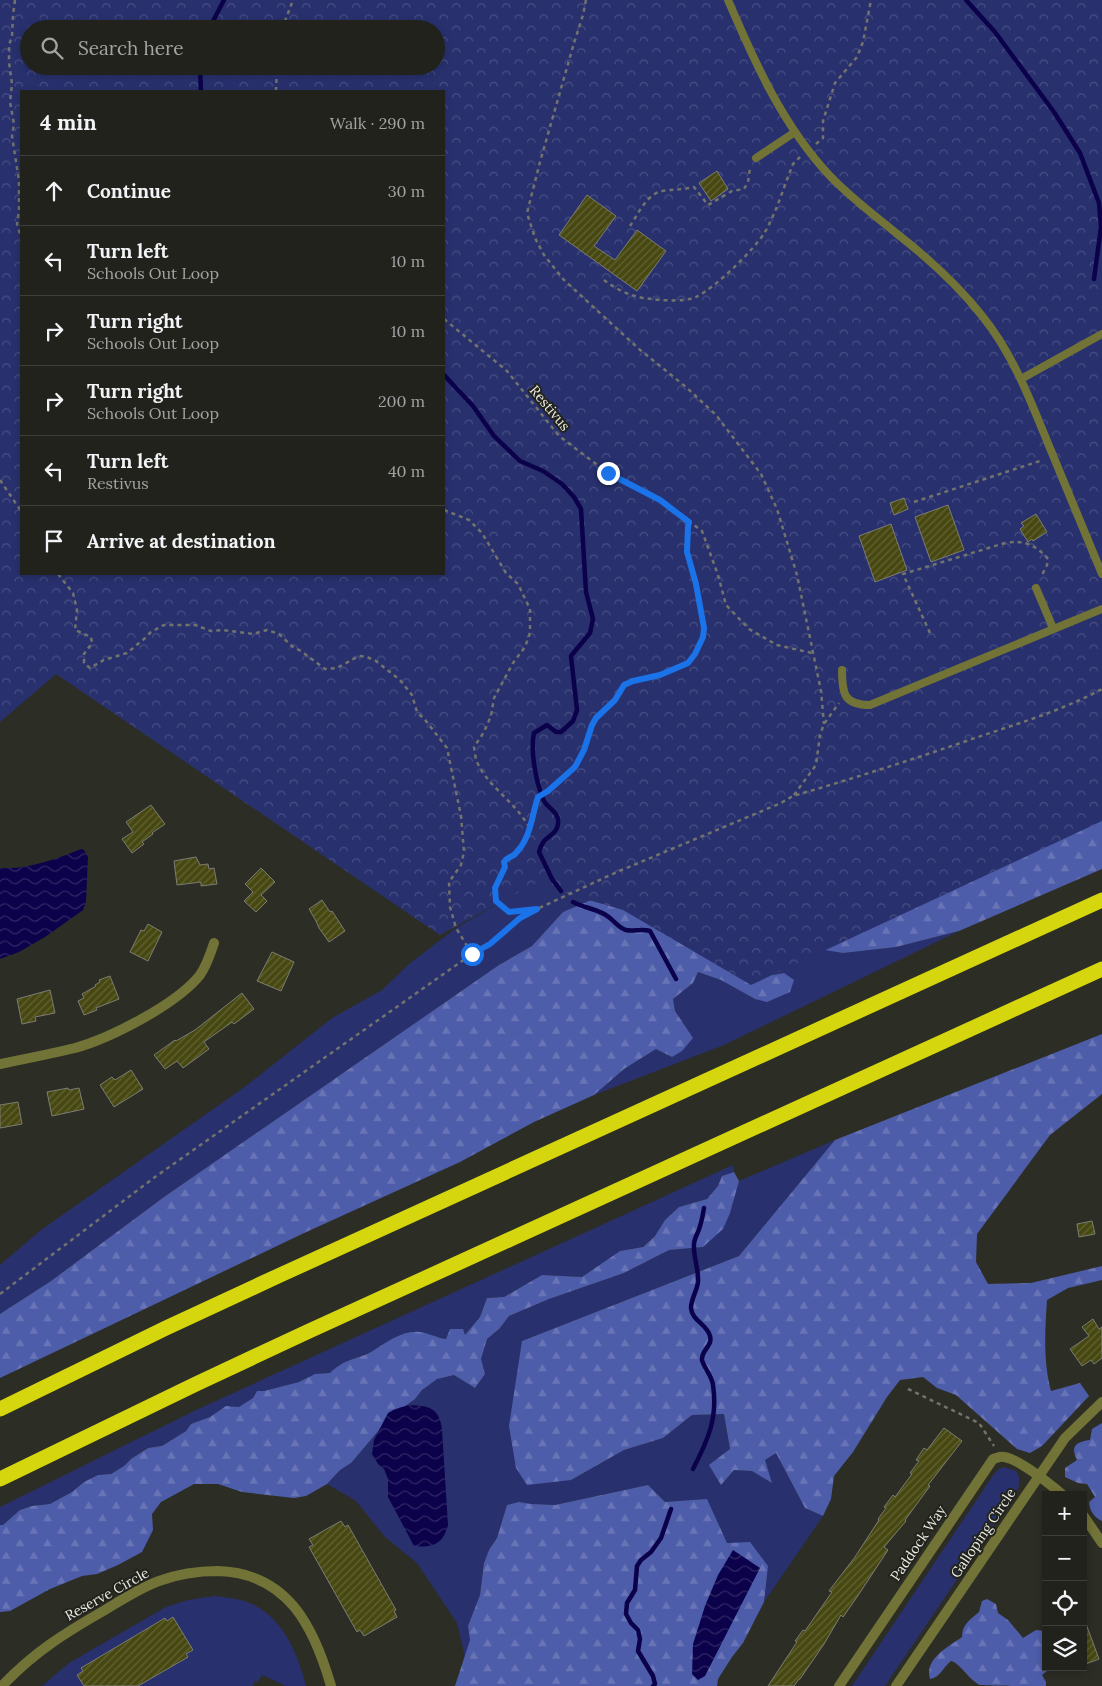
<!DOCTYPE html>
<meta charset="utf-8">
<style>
:root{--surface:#21221c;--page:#292a25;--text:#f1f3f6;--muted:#a2a4a3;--line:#3e3f3b}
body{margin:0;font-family:Lora,serif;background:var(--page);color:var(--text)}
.controls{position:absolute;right:15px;bottom:15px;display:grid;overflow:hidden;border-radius:0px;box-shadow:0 2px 8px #0003}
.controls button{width:45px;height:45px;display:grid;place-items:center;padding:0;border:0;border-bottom:1px solid var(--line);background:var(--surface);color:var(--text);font:25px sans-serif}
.stop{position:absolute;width:15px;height:15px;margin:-11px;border:4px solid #1a73e8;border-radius:50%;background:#fff}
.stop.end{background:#1a73e8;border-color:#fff;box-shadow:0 1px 5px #0008}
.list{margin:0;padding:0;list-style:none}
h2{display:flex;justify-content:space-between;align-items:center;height:65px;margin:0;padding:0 20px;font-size:21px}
h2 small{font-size:16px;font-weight:400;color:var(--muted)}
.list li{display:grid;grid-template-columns:32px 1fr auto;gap:15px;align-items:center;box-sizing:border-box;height:70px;padding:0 20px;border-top:1px solid var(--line)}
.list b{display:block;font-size:19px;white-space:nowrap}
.list p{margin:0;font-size:16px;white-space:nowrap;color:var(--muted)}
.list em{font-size:16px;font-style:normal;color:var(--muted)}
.icon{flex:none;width:28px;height:28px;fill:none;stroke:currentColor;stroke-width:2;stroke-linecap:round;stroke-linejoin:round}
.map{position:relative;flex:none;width:1102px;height:1686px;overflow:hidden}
.search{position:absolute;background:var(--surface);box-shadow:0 2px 8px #0003;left:20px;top:20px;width:425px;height:55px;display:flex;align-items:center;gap:12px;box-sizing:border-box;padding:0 18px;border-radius:28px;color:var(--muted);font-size:19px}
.panel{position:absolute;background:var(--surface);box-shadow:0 2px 8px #0003;left:20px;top:90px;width:425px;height:485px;border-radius:0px}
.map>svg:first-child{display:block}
.grass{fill:#28316e}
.forest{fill:url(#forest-firs)}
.park{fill:url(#park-crowns);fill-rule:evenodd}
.water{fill:url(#water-waves)}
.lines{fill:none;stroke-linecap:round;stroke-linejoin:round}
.stream{stroke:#0b024b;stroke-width:4.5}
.building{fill:url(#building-hatch);stroke:#7c7d74}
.path{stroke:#72736c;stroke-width:2.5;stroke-dasharray:4 4;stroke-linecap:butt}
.service{stroke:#727337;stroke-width:8}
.minor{stroke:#727337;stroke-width:10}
.motorway{stroke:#d5d60e;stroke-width:15}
.route{stroke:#1a73e8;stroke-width:6}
.labels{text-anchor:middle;stroke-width:4;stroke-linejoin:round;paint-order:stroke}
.street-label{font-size:14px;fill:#eaebe6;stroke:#22231b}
</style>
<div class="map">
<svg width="1102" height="1686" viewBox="0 0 1102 1686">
<defs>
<pattern id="forest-firs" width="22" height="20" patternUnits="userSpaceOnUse" patternTransform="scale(1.25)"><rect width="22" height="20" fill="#4e5daa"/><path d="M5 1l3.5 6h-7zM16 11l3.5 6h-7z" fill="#6874b6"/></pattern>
<pattern id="park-crowns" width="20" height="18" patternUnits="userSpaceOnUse" patternTransform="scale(1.25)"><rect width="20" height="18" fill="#28316e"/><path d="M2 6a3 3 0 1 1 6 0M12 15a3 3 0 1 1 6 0" fill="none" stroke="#474f83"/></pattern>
<pattern id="water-waves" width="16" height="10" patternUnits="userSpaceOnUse" patternTransform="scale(1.25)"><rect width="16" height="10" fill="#0b024b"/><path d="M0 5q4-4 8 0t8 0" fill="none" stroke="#2f2765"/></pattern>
<pattern id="building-hatch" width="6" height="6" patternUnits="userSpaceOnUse" patternTransform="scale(1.25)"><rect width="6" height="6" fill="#474811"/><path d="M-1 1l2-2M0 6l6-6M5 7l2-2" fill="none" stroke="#626334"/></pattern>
</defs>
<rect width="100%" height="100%" fill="#2c2d25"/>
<!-- grass -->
<path class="grass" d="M 537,881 L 843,953 L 896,947 L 959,931 L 724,1045 L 594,1095 L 624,1069 L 656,1049 L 672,1057 L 693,1038 L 675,1011 L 673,999 L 693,983 L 698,972 L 721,980 L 755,999 L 784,973 L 773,975 L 563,912 L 532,946 L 499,965 L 164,1197 L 51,1281 L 0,1314 L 0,1265 L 41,1230 L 246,1086 L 332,1018 L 382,990 L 409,964 L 456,928 Z
M 835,1140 L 739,1256 L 522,1341 L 571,1480 L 624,1450 L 663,1438 L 692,1415 L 724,1414 L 730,1450 L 721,1485 L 734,1470 L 752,1471 L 771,1482 L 765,1460 L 776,1453 L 805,1508 L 823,1516 L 764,1602 L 768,1566 L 727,1543 L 707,1500 L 665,1502 L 648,1485 L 555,1505 L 531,1504 L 519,1502 L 507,1505 L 497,1538 L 489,1550 L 484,1563 L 480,1595 L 468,1626 L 470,1640 L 465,1657 L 457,1623 L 417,1563 L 385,1537 L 356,1501 L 327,1484 L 340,1470 L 351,1462 L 390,1417 L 415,1399 L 422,1390 L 437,1378 L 454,1375 L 475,1388 L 485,1374 L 481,1359 L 487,1339 L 499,1329 L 509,1316 L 549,1299 L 624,1273 L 669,1250 L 703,1247 L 734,1195 L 739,1181 Z
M 733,1165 L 734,1172 L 722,1176 L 718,1186 L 707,1199 L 679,1207 L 665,1220 L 655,1236 L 642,1247 L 620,1251 L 582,1277 L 542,1275 L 504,1297 L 487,1298 L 480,1317 L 465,1335 L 446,1339 L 419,1332 L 399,1335 L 369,1353 L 352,1359 L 338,1366 L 330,1373 L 315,1374 L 299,1382 L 264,1391 L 257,1391 L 253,1398 L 239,1407 L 226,1406 L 210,1417 L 191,1424 L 186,1431 L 162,1446 L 147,1448 L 131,1459 L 124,1466 L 111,1474 L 98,1475 L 84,1482 L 72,1492 L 50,1504 L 32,1506 L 20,1510 L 3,1525 L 0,1525 L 0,1507 L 196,1410 Z
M 1004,1467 L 1016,1471 C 1020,1477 1020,1482 1018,1489 L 885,1686 L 852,1686 L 994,1474 L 999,1469 Z
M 214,1596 C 223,1597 233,1598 241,1600 C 280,1611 297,1650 306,1686 L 286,1686 L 262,1675 L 258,1682 L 255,1681 L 253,1686 L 138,1686 L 151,1675 L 153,1678 L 187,1657 L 186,1654 L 192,1650 L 173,1618 L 167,1621 L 164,1618 L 81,1668 L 83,1671 L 77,1675 L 84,1686 L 42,1686 L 69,1663 L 166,1607 L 188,1600 Z"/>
<!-- forest -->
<path class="forest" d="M 1102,717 L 1102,869 L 959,931 L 896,947 L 843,953 L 819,949 Z
M 608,893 L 763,967 L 773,975 L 784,973 L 794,980 L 790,992 L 767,1002 L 755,999 L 721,980 L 698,972 L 693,983 L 673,999 L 675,1011 L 693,1038 L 682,1051 L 672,1057 L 656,1049 L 624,1069 L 594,1095 L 534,1122 L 460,1162 L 302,1234 L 0,1378 L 0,1314 L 51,1281 L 164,1197 L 499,965 L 532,946 L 563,912 Z
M 1102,1034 L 1102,1094 L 1050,1135 L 977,1234 L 976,1262 L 988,1284 L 1031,1283 L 1102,1266 L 1102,1280 L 1068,1288 L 1047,1300 C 1045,1330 1043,1361 1051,1391 L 1080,1383 L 1089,1396 L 1042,1446 L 1030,1453 L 1017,1449 L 956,1395 L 937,1388 L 923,1377 L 900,1380 L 887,1397 L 853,1452 L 834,1476 L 831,1499 L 823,1516 L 805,1508 L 776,1453 L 765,1460 L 772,1483 L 752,1471 L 734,1470 L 721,1485 L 709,1465 L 730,1449 L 724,1414 L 692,1415 L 663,1438 L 624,1450 L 571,1480 L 527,1485 L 516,1468 L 509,1426 L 522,1341 L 739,1256 L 835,1140 Z
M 734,1172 L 739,1181 L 730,1213 L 723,1229 L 703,1247 L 669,1250 L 624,1273 L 549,1299 L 509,1316 L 499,1329 L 487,1339 L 481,1359 L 485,1374 L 475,1388 L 454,1375 L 437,1379 L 422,1390 L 415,1399 L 390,1417 L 351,1463 L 340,1470 L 327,1484 L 306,1496 L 294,1498 L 242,1492 L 218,1484 L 194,1484 L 161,1502 L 152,1514 L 153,1530 L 142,1552 L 118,1565 L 97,1574 L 82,1576 L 50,1589 L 10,1611 L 0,1612 L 0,1525 L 3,1525 L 20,1510 L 32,1506 L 50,1504 L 72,1492 L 84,1482 L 98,1475 L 111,1474 L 124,1466 L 131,1459 L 148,1448 L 162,1446 L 186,1431 L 191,1424 L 210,1417 L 226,1406 L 239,1407 L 253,1398 L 257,1391 L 264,1391 L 299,1382 L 315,1374 L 330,1373 C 344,1359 355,1360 371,1352 C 386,1343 401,1330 420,1332 C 429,1333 437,1338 446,1339 L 450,1329 L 463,1329 L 465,1335 L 480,1317 L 487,1298 L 504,1297 L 542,1275 L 582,1277 L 620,1251 L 643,1247 L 655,1236 L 665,1220 L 679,1207 L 707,1199 L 718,1186 L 722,1176 Z
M 1102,1423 L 1102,1521 C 1094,1517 1090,1512 1089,1502 L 1095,1497 L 1087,1484 L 1078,1483 L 1065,1477 L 1065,1468 L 1077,1460 C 1070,1446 1076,1442 1090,1440 L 1092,1429 Z
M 648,1485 L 665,1502 L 707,1499 L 727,1543 L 750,1542 L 768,1566 L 764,1602 L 743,1643 L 732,1657 L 718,1679 L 717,1686 L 455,1686 L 470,1640 L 468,1626 L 480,1595 L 484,1563 L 489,1550 L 497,1538 L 507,1505 L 519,1502 L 531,1504 L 555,1505 Z
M 987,1599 L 996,1604 L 998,1613 L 1008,1620 L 1023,1638 L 1036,1630 L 1044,1631 L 1046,1635 L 1046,1667 L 1052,1667 L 1042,1675 L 1046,1682 L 1046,1686 C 1034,1686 987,1686 980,1685 C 969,1680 959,1662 951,1661 C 943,1667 941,1677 930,1679 C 924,1659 948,1647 962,1637 C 962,1624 970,1620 979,1612 L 982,1601 Z"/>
<!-- park -->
<path class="park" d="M 0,0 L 1102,0 L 1102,821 L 751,985 L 623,910 L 534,884 L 440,935 L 56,674 L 0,722 ZM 29,29 L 436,29 L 436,66 L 29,66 ZM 21,91 L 444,91 L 444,574 L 21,574 Z"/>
<!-- water -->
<path class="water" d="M 81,849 L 84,850 L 88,857 L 86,902 L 83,910 L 45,937 L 19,952 L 0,959 L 0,868 C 27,870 56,859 81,849 Z
M 409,1405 C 429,1406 439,1407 442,1429 L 448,1525 C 443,1544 433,1548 414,1546 L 388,1497 L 388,1479 L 384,1469 L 378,1464 L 372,1454 L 374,1440 L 388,1413 L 395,1409 Z
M 733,1550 L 760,1568 L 705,1676 L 698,1680 L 692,1674 L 693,1644 L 705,1606 L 718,1575 Z"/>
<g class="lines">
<!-- stream -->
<path class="stream" d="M 966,0 L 995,32 L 1054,112 L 1080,153 L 1099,203 L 1101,227 L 1094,279
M 209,29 L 224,0
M 200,66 L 201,91
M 444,375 L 473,406 L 494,436 L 520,461 L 543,471 L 562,484 L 574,497 L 581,509 L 586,592 L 593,619 L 590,633 L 571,656 L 577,710 L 573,721 L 561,732 L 556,732 L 547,725 L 534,733 C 530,750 536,782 543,799 C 546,808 560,811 558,824 C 557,833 550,835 544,841 C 542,844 540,848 539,852 L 552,879 L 561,891
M 573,902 C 586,909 600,909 610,918 C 616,923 619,928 626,930 C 634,932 641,928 650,931 L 676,979
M 693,1469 C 708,1440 718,1418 713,1385 C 712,1376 704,1368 702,1360 C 701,1350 713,1346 710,1336 C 707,1324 692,1321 691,1308 C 691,1299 697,1291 698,1282 C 699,1269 693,1257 694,1244 C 694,1238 699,1232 700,1226 C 702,1220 703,1214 704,1208
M 653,1686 L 655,1684 L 653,1676 L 638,1651 L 640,1639 L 638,1630 L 631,1623 L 626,1614 L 627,1603 L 635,1590 L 637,1566 L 641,1560 L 651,1552 L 661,1538 L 671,1509"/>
</g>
<!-- building -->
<path class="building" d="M 717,171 L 728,189 L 711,201 L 699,183 Z
M 587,195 L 616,216 L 594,246 L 615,260 L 637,230 L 666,251 L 637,291 L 559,235 Z
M 904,498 L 908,509 L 894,515 L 890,503 Z
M 948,505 L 964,550 L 931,562 L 915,517 Z
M 1036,514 L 1047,532 L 1033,541 L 1032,539 L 1028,542 L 1020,529 L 1024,526 L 1021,523 Z
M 891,524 L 907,570 L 875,582 L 859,536 Z
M 151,805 L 165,824 L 152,833 L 153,834 L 142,842 L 144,844 L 132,853 L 122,839 L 133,832 L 126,822 Z
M 196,857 L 200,865 L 208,864 L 209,869 L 214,868 L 217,884 L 201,886 L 201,882 L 177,885 L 174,861 Z
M 261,868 L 275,882 L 261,895 L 267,901 L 256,912 L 244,901 L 253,892 L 245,884 Z
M 322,900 L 330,912 L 332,911 L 345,931 L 329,942 L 319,928 L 316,921 L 309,909 Z
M 148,924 L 162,932 L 148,961 L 130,952 L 141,930 L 144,931 Z
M 272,952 L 294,962 L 281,991 L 257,981 Z
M 110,976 L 119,999 L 96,1008 L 97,1010 L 84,1015 L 78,1001 L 84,998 L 82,994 L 96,986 L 95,985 L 100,982 L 99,980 Z
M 50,990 L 55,1013 L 35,1017 L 36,1021 L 22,1024 L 17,999 Z
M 242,993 L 254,1009 L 234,1024 L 232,1022 L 204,1042 L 209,1049 L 183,1068 L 177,1061 L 165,1069 L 154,1055 L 175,1040 L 176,1041 L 195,1030 Z
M 131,1070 L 143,1089 L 114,1107 L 100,1085 L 112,1077 L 115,1080 Z
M 68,1088 L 69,1090 L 79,1088 L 84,1109 L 52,1116 L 47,1092 Z
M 18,1102 L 22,1124 L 0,1128 L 0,1105 Z
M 1092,1221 L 1095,1234 L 1079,1237 L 1077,1224 Z
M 1093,1319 L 1099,1329 L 1102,1327 L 1102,1358 L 1094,1364 L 1091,1360 L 1082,1366 L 1070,1349 L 1089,1336 L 1082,1327 Z
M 944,1428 L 962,1441 L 928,1485 L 930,1486 L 905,1520 L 906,1521 L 884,1547 L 888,1550 L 857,1597 L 843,1617 L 841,1615 L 824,1644 L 800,1679 L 799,1679 L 794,1686 L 768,1686 L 797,1642 L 795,1641 L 803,1630 L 805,1631 L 832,1592 L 829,1591 L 855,1557 L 879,1520 L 878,1519 L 886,1508 L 884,1507 L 893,1495 L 895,1497 L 912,1474 L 910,1473 L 919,1461 L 916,1460 L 924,1448 L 927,1450 Z
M 341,1521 L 345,1527 L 348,1525 L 396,1610 L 394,1611 L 397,1617 L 364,1636 L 360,1630 L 357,1632 L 309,1547 L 313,1545 L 309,1539 Z
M 173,1617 L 193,1650 L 186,1654 L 188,1657 L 138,1686 L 84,1686 L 77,1675 L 83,1671 L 81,1668 L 165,1618 L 167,1621 Z
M 1083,1621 L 1085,1621 L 1099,1659 L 1083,1665 Z"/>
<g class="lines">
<!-- path -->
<path class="path" d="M 15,0 L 13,15 L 12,36 L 9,45 L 9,62 L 12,84 L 10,102 L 14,124 L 12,136 L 19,181 L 19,210 L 17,224 L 21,237
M 586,0 L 583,15 L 574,43 L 540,162 L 527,213 L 535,238 L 544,255 L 564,280 L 639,349 L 686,387 L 716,415 L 761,474 L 777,509 L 797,575 L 821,691 L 824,724
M 282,29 L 293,0
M 276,91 L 277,66
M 816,144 L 823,138 L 823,121 L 835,83 L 857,57 L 863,42 L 871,0
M 630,226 C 638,214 647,194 662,191 C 673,189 683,190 694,187 L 708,205 L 732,191 L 744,189 L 748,182 L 750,168
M 604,280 C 613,287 624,293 635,296 C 648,300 684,303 696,297 C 715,288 754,250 765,232 C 777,211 784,186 793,164 L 800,157
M 444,319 L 507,371 L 559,436 L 608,473 L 660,500 L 702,531 L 718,575 L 726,605 L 749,629 L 777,645 L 812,653
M 0,480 L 21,511
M 914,502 L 1043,460
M 444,510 L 469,520 L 482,533 L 506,573 L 518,584 L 530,609 L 530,633 L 525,647 L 513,663 L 494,698 L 491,716 L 484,732 L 474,747 C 475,752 475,758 477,762 C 488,787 516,802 530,829 L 524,842 L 513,856 L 504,861 L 505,867 L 495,888 L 496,901 L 509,912 L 535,910
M 58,574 L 73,593 L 77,610 L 75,630 L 91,637 L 92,643 L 84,654 L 84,663 L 90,668 L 104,660 L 127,653 L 144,639 L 151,632 L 164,625 L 195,625 L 211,631 L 223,630 L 253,634 L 267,630 L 279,634 L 293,647 L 301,651 L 325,669 L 337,668 L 359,656 L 367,657 L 376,661 L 400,680 L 412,695 L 417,712 L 426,721 L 447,748 L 461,816 L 464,852 L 461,865 L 449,882 L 450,907 L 456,928 L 472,954
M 930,633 L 903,574 L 1005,543 C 1024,540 1035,544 1048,559 L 1047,565 L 1041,577
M 794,795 L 816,765 L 820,735 L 824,724 L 839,703
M 530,829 L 533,823 L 538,797 L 548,791 L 575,767 L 584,750 L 592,725 L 596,718 L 615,700 L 624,685 L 633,681 L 660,675 L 688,663 L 695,654 L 703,637 L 704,628 L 696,584 L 687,552 L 688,527 L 689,522
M 0,1294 L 155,1177 L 472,954 L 490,944 L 520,918 L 537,909 L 617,872 L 781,803 L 793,796 C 855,778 917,758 978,737 C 1020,723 1063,710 1102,689
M 908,1389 L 979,1423 L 994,1446"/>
<!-- service -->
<path class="service" d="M 728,0 C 755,63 783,126 830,176 C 850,197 874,215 896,233 C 928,258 958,285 983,317 C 1012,353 1030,399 1047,441 C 1066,486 1084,530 1102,574
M 756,158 L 795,132
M 1021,379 L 1102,334
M 1036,588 L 1053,628
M 842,670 C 842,694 844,705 870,705 L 1102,609"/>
<!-- minor -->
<path class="minor" d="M 0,1064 C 25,1059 50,1054 75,1048 C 111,1038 177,1004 200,975 C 207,965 210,955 214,943
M 1083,1515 L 1102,1543
M 2,1686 C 34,1652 65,1633 105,1610 C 123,1599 140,1588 159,1581 C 178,1574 198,1571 218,1571 C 288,1573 314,1627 331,1686
M 839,1686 L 993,1459 C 997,1458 1000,1456 1004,1457 C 1019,1459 1051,1485 1063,1495
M 896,1686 L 1065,1438 L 1102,1402"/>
<!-- motorway -->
<path class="motorway" d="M 0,1409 L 166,1328 L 278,1276 L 1102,900
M 0,1479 L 196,1384 L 307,1332 L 1102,969"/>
</g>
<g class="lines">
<!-- route -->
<path class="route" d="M 472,954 L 490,944 L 520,918 L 537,909 L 509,912 L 496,901 L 495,888 L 505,867 L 504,862 C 507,858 510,857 514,855 C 531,839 531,818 538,797 L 548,791 L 575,767 L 584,750 L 592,725 L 596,718 L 615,700 L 624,685 L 633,681 L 660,675 L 688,663 L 695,654 L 703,637 L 704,628 L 696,584 L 687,552 L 688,527 L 689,522 L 660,500 L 608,473"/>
</g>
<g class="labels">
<!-- street labels -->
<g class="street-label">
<text transform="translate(550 408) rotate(50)" y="5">Restivus</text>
<text transform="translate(983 1533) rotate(-56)" y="5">Galloping Circle</text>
<text transform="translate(918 1543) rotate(-56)" y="5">Paddock Way</text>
<text transform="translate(107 1594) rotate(-29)" y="5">Reserve Circle</text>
</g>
</g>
</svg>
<div class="controls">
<button>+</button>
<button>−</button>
<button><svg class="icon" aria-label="locate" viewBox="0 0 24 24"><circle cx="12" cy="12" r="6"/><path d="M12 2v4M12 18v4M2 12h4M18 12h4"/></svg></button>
<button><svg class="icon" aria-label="layers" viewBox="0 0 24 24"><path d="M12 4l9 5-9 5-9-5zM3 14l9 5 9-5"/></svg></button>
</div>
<div class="stop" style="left:472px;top:954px"></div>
<div class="stop end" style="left:608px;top:473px"></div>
<div class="search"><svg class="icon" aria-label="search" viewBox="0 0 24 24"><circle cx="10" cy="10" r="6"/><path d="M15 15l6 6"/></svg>Search here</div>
<section class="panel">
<h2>4 min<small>Walk · 290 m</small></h2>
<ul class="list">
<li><svg class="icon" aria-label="ahead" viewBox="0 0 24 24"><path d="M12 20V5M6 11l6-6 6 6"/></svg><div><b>Continue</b></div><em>30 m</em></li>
<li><svg class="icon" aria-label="left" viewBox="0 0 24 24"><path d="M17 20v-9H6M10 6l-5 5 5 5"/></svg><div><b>Turn left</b><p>Schools Out Loop</p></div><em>10 m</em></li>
<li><svg class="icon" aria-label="right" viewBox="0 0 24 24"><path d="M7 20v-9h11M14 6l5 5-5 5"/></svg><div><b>Turn right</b><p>Schools Out Loop</p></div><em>10 m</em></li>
<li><svg class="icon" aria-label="right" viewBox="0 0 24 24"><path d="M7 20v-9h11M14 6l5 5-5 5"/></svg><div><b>Turn right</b><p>Schools Out Loop</p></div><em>200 m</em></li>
<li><svg class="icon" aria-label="left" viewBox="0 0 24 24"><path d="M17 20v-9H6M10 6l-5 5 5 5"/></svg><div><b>Turn left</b><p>Restivus</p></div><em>40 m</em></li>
<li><svg class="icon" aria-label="arrive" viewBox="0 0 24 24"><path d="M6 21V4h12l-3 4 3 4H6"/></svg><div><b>Arrive at destination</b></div></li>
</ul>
</section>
</div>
